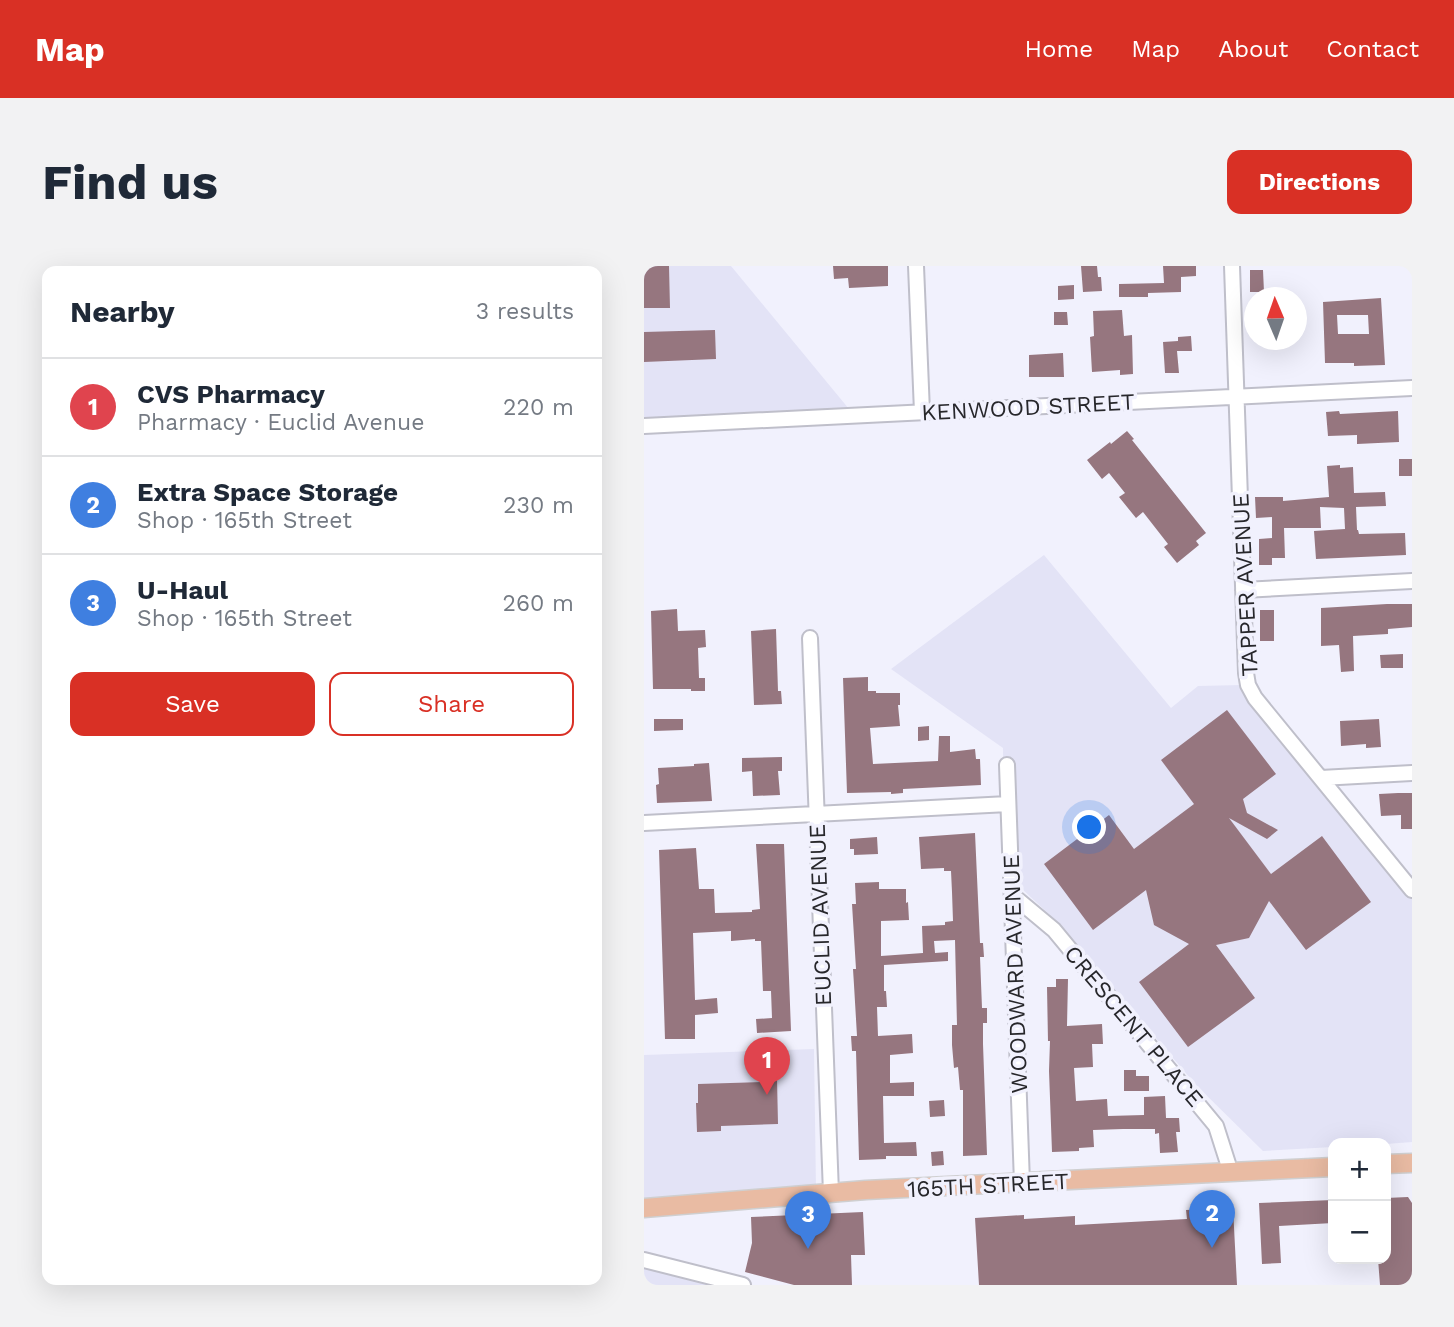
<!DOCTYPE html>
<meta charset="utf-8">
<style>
:root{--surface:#fff;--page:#f2f2f3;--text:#1f2937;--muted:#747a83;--line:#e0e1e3;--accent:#d93025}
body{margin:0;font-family:"Work Sans",sans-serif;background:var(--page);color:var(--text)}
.controls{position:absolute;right:21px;bottom:21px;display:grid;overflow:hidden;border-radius:14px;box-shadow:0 7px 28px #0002}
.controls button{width:63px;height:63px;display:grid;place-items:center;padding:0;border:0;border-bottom:2px solid var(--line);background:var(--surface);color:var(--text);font:35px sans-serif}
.compass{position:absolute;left:600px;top:21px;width:63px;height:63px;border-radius:50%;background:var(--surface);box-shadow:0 7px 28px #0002;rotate:358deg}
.you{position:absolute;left:446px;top:562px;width:24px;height:24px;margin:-18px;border:5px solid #fff;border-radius:50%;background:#1a73e8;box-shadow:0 0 0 10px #1a73e833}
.badge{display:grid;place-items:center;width:46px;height:46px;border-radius:50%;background:var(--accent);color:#fff;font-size:23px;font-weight:700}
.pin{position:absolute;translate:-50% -58px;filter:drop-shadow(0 2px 4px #0008)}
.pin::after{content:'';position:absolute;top:37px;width:24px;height:21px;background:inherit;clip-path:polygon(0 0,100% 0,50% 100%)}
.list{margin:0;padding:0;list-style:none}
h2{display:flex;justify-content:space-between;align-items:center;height:91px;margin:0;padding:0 28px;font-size:30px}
h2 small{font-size:23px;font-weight:400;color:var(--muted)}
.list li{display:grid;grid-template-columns:46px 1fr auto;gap:21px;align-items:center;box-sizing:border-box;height:98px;padding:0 28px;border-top:2px solid var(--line)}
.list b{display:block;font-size:26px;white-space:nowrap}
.list p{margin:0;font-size:23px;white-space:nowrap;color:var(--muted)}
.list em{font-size:23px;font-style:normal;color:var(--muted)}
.actions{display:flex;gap:14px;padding:21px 28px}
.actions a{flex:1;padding:16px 0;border:2px solid var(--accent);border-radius:14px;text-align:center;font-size:24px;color:var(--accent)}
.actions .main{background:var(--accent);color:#fff}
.map{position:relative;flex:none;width:768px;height:1019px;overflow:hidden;border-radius:14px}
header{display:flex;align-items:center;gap:42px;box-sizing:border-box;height:98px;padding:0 35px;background:var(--accent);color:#fff}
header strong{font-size:33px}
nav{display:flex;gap:38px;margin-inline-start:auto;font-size:24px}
.intro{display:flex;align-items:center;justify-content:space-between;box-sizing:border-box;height:168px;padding:0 42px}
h1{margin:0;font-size:49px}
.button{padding:18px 32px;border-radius:14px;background:var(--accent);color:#fff;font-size:24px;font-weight:700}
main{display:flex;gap:42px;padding:0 42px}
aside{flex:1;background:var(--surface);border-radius:14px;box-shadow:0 7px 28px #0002}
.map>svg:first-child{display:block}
.built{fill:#e3e3f6}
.building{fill:#96767f;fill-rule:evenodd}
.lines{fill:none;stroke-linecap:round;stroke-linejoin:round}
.minor-casing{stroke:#bfbfca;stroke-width:18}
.major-casing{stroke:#cfcfd0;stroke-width:21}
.minor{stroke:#fff;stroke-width:14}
.major{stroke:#e9bba3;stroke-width:18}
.labels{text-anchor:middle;stroke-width:7;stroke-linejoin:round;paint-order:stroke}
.street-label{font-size:23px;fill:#27272b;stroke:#f1f1fd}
</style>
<header>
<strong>Map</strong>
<nav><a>Home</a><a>Map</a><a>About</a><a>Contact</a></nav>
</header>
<div class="intro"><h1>Find us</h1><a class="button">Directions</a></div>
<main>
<aside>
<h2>Nearby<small>3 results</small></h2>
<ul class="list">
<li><span class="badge" style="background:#e0444e">1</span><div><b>CVS Pharmacy</b><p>Pharmacy · Euclid Avenue</p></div><em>220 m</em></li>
<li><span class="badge" style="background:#3f7fe0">2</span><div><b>Extra Space Storage</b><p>Shop · 165th Street</p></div><em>230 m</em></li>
<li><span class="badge" style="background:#3f7fe0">3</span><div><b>U-Haul</b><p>Shop · 165th Street</p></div><em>260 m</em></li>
</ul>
<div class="actions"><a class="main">Save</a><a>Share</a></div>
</aside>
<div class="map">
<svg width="768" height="1019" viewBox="0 0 768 1019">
<rect width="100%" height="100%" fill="#f1f1fd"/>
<!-- built -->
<path class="built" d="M 0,0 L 87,0 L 205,143 L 0,155 Z
M 400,289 L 527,442 L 554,420 L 598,419 L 746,611 L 768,610 L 768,876 L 742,878 L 689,877 L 689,881 L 619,885 L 553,820 L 408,651 L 361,607 L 359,482 L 247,403 Z
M 170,783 L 172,924 L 0,938 L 0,789 Z
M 0,998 L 83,1019 L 0,1019 Z"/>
<!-- building -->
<path class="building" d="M 0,0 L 25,0 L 26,42 L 0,42 Z
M 189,0 L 244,0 L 244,20 L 205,22 L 204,12 L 190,13 Z
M 437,0 L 453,0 L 454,11 L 457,11 L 458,25 L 439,26 Z
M 519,0 L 552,0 L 552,10 L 537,11 L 537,26 L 504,27 L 504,31 L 475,31 L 475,18 L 520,17 Z
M 606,4 L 619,4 L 620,26 L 606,26 Z
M 430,19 L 430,33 L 414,34 L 414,20 Z
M 737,32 L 741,99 L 710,100 L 710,97 L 681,97 L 679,36 ZM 693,49 L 724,49 L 725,68 L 694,68 Z
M 478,44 L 480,70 L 488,69 L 489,108 L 476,109 L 476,104 L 448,106 L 446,71 L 450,70 L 449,45 Z
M 410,46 L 423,46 L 424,59 L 410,59 Z
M 71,64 L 72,93 L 0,96 L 0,66 Z
M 547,70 L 548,85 L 533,85 L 535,107 L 521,107 L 519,76 L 534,75 L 534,71 Z
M 419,87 L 420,111 L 385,111 L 385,89 Z
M 695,145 L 696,148 L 754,145 L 755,176 L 713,178 L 713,169 L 684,170 L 682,146 Z
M 483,165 L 490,173 L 488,174 L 562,267 L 552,275 L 555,279 L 533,297 L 520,281 L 524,278 L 499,246 L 492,252 L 475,231 L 481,227 L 465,207 L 458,213 L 443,194 L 466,176 L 467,178 Z
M 755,193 L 768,193 L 768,210 L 755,210 Z
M 696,199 L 696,202 L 709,201 L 710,227 L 741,226 L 742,240 L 712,241 L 713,264 L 714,264 L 715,268 L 761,267 L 762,289 L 672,293 L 670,265 L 701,263 L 700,242 L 676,241 L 677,262 L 640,262 L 641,292 L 628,292 L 628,299 L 615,299 L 615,273 L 628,272 L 628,251 L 612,252 L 611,231 L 639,231 L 639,235 L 685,231 L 683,200 Z
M 743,338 L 768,338 L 768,361 L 744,363 L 744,368 L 709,370 L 710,405 L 697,406 L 695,379 L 677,380 L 677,342 Z
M 33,343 L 34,365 L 61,364 L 62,381 L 54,382 L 55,412 L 61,412 L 61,425 L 47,425 L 47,423 L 9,423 L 7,345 Z
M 616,344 L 630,344 L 630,375 L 616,375 Z
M 132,363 L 134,425 L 137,425 L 138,438 L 110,439 L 107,365 Z
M 759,388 L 759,402 L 737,402 L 736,389 Z
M 224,411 L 224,425 L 232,425 L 232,427 L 256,427 L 256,439 L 254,439 L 256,460 L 226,462 L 229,498 L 294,495 L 295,470 L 306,470 L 306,486 L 331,483 L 332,493 L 336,493 L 337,519 L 259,523 L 259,527 L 247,528 L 247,526 L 203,527 L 199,412 Z
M 583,444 L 632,508 L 599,533 L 603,547 L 634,564 L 623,573 L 585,552 L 627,608 L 678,570 L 727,636 L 662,684 L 625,635 L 605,672 L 572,679 L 611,732 L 544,781 L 495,716 L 545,678 L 510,659 L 502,624 L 449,664 L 400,598 L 465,549 L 490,583 L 550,538 L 517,494 Z
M 10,453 L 39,453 L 39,464 L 10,465 Z
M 735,453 L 737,481 L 722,482 L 722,478 L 697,480 L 696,455 Z
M 285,460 L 285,474 L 274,475 L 274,461 Z
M 138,491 L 138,505 L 134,505 L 136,529 L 109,530 L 108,505 L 98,506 L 98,492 Z
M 65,497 L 68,535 L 13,537 L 12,519 L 15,518 L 14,502 L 50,500 L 50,498 Z
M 754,527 L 768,527 L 768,563 L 757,563 L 757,549 L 737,550 L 735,528 Z
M 331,567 L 336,677 L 339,677 L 340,691 L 336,691 L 338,742 L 343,742 L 343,757 L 339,757 L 339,778 L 343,889 L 319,890 L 319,824 L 316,824 L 314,801 L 310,802 L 308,779 L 308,759 L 313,759 L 311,674 L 290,675 L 291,687 L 304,686 L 304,695 L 240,699 L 240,725 L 242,725 L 243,741 L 233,741 L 234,770 L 268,768 L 269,787 L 246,789 L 246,817 L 270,816 L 270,830 L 239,830 L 240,877 L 272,876 L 273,890 L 242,890 L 242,893 L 215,894 L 212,785 L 208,785 L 207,770 L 213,770 L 210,719 L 209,703 L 212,703 L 208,638 L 212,638 L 211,617 L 235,616 L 235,623 L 262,623 L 262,637 L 264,636 L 265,654 L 237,655 L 237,690 L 279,687 L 278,660 L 301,659 L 301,656 L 309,655 L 308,626 L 307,605 L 300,605 L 300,602 L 277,603 L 275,571 Z
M 233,571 L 234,588 L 210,589 L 210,583 L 206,583 L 206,573 Z
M 112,578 L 140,578 L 147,765 L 113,767 L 112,753 L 128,752 L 127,725 L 119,725 L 117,675 L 111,675 L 111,673 L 87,675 L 87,665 L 49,667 L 51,734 L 73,732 L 74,747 L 51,749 L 51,773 L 21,773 L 15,584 L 52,582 L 55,623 L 70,623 L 71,647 L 108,646 L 108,644 L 116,643 Z
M 412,713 L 424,713 L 423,760 L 458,758 L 459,778 L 448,778 L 449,801 L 430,802 L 432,835 L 463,833 L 464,850 L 500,849 L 500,831 L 521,830 L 522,852 L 535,852 L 536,866 L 532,866 L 534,886 L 516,887 L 515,867 L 511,868 L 511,863 L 479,863 L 449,864 L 450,881 L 435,882 L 435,885 L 408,886 L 405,805 L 406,775 L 404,775 L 403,721 L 412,721 Z
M 480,804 L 492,804 L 492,810 L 505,810 L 505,825 L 480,825 Z
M 133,813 L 134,858 L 77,860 L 77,865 L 53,866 L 52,837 L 54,837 L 54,818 L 119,816 L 119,814 Z
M 300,834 L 301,850 L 286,851 L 285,835 Z
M 299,885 L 300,899 L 288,900 L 287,886 Z
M 764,931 L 768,937 L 768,1019 L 736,1019 L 734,993 L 742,993 L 742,932 Z
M 689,934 L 689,957 L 635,960 L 637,997 L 618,998 L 615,937 Z
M 589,942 L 593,1019 L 335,1019 L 331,952 L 380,949 L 380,953 L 431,950 L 431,959 L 543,953 L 542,944 Z
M 219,946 L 221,989 L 207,989 L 208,1019 L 150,1019 L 101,1006 L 108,977 L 107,951 Z"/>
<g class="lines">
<!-- minor casing -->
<g class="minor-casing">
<path id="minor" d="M 272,0 L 278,146
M 588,0 L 602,407 L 604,419 L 611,432 L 768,624
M 0,160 L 768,122
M 599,324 L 768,315
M 166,372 L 187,927
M 363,499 L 378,917
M 677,512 L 768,507
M 0,557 L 364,538
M 368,629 L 410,664 L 572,860 L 587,907
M 0,994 L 99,1019"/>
</g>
<!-- major casing -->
<g class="major-casing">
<path id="major" d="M 742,898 L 768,897
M 0,942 L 222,924 L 689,901"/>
</g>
<!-- minor -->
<use href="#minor" class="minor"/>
<!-- major -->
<use href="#major" class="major"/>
</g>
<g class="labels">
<!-- street labels -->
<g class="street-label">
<text transform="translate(384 141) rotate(-3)" y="8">KENWOOD STREET</text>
<text transform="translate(601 319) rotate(-93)" y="8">TAPPER AVENUE</text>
<text transform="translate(176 649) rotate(-92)" y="8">EUCLID AVENUE</text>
<text transform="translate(371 708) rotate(-92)" y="8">WOODWARD AVENUE</text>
<text transform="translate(490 760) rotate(50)" y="8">CRESCENT PLACE</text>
<text transform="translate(344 919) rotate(-3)" y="8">165TH STREET</text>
</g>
</g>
</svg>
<div class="controls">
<button>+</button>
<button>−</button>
</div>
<svg class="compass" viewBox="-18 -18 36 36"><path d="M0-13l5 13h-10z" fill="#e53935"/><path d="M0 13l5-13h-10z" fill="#747a83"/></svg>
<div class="you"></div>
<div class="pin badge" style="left:123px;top:829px;background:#e0444e">1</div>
<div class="pin badge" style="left:568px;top:982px;background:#3f7fe0">2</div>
<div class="pin badge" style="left:164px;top:983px;background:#3f7fe0">3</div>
</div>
</main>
